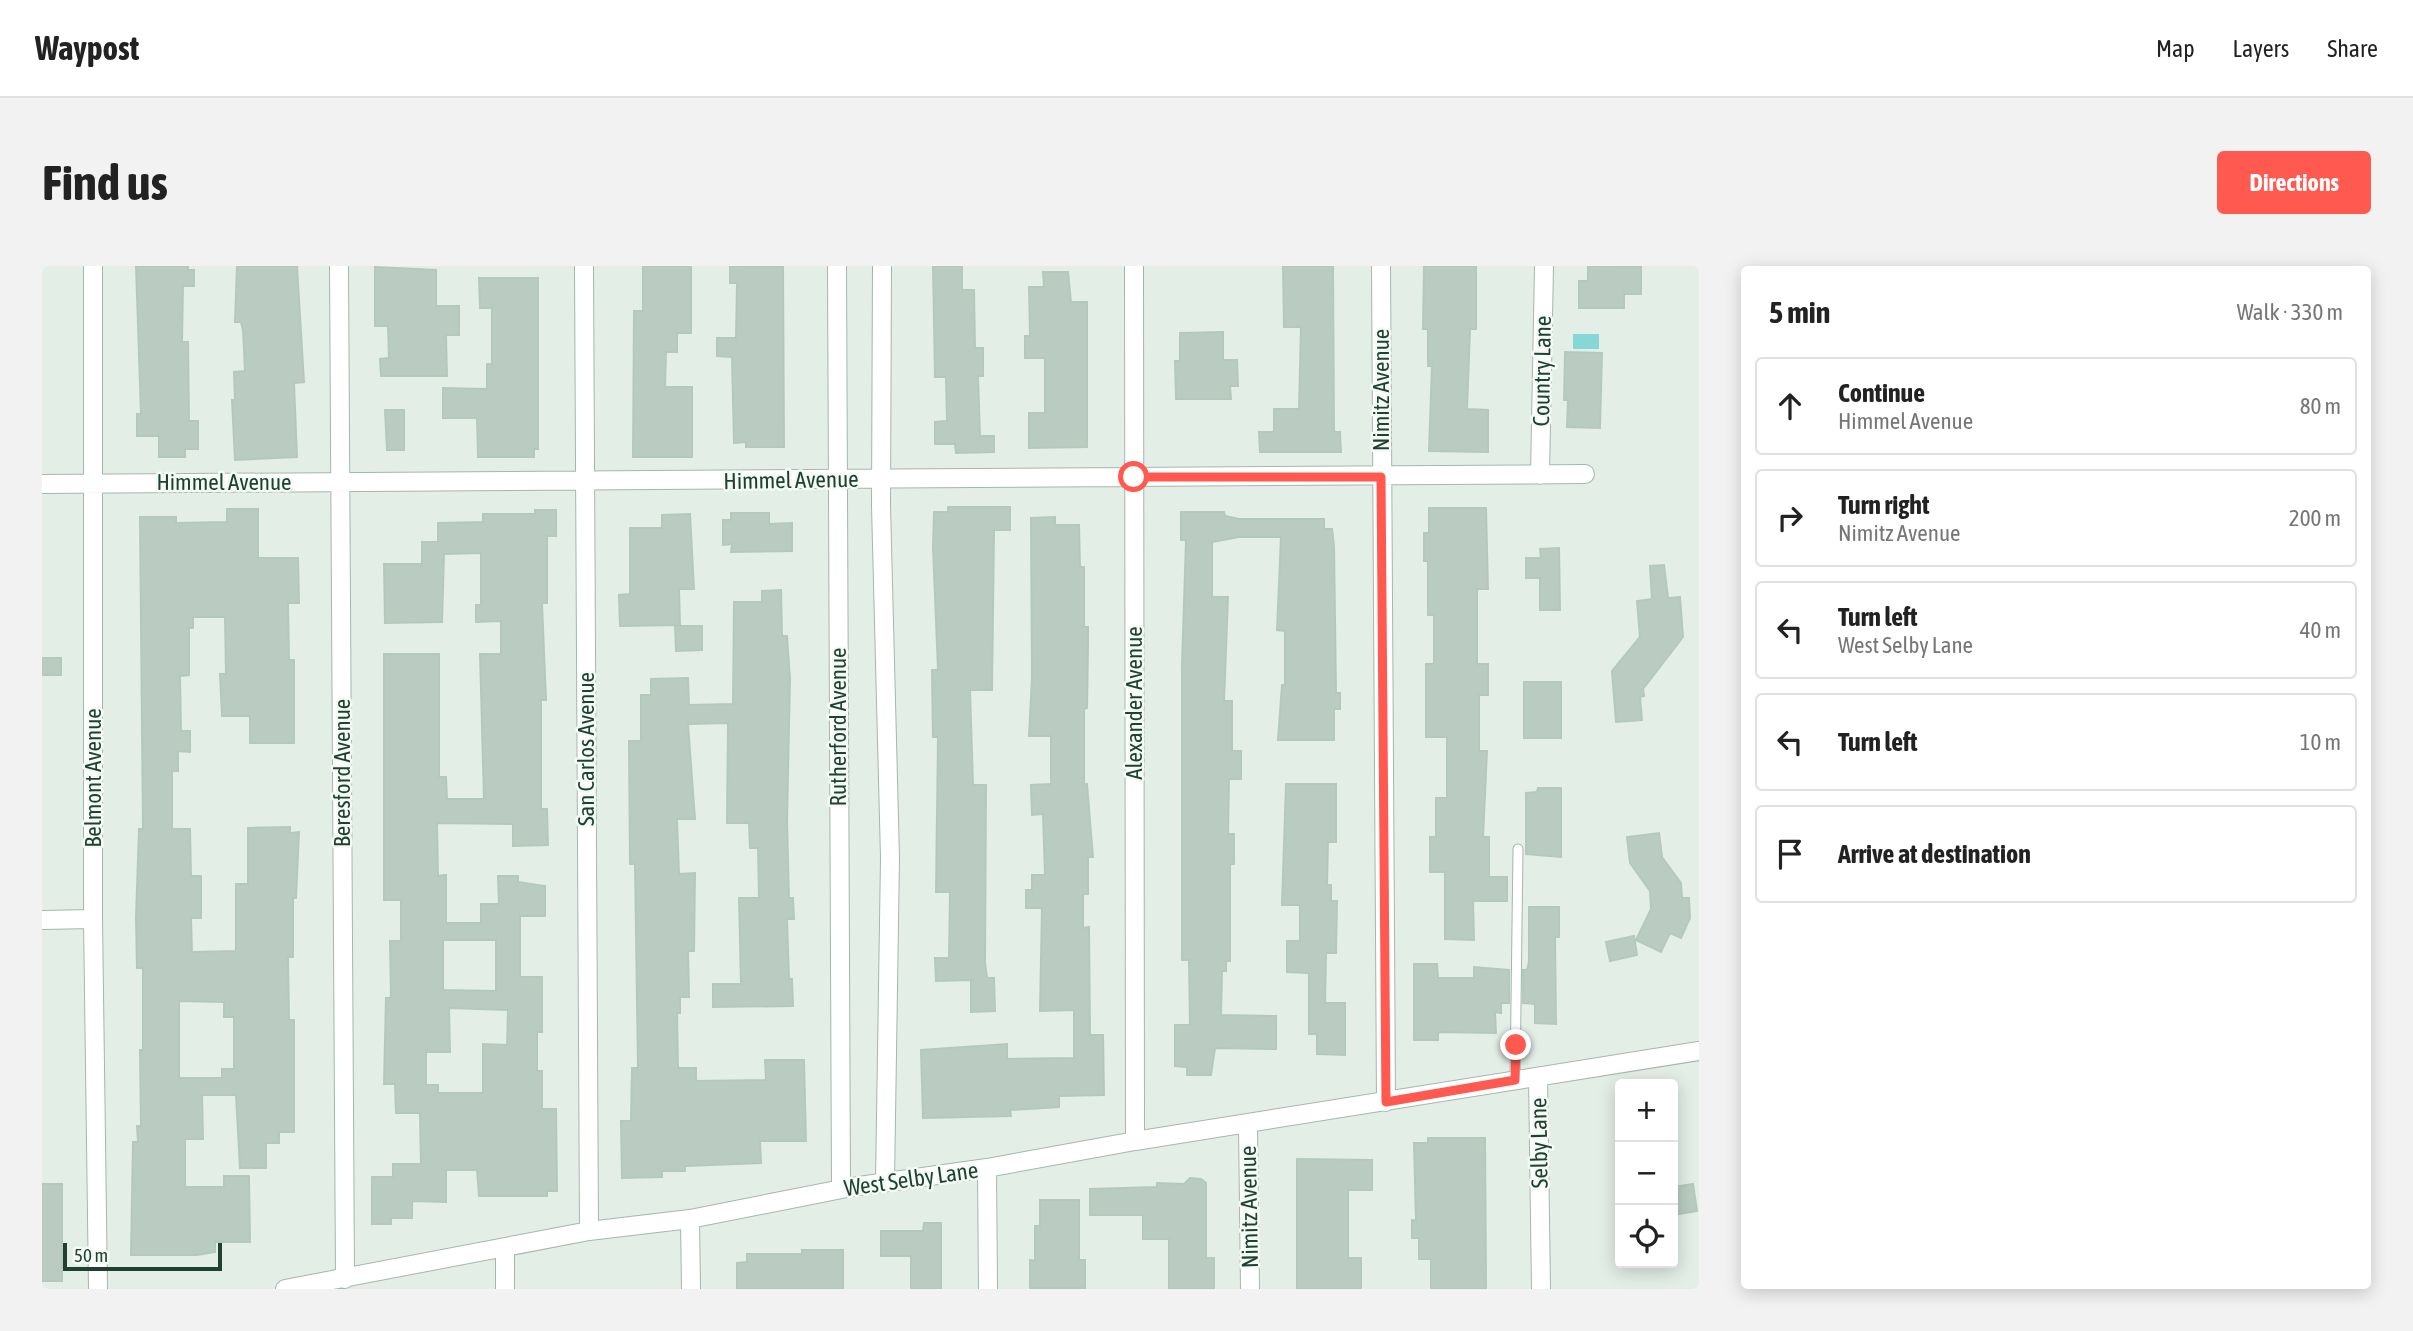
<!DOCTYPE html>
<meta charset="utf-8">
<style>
:root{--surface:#fff;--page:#f2f2f2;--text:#222;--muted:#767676;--line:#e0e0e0;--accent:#ff5950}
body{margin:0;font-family:"Asap Condensed",sans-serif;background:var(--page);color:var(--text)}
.controls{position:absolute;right:21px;bottom:21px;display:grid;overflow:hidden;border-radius:7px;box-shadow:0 4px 18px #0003}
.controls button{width:63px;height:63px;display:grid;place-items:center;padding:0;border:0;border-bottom:2px solid var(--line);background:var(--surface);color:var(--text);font:35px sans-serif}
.scale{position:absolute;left:21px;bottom:18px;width:159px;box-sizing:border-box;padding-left:7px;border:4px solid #204132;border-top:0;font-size:19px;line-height:24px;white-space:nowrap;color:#204132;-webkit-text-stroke:5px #f4faf6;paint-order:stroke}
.stop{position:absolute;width:21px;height:21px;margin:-16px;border:5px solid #ff5950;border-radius:50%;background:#fff}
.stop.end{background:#ff5950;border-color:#fff;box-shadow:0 2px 7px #0008}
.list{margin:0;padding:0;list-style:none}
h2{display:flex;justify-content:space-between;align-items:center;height:91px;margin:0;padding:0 28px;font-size:30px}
h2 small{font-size:23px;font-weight:400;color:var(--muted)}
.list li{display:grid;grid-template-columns:46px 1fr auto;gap:21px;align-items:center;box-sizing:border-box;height:98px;margin:0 14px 14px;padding:0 14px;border:2px solid var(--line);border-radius:7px}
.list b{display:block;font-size:26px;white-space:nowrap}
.list p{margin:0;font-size:23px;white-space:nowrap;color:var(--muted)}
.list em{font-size:23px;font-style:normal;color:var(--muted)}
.icon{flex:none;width:38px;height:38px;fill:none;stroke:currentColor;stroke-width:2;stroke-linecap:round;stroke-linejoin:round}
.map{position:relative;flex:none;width:1657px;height:1023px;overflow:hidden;border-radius:7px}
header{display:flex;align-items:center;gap:42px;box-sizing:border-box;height:98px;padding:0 35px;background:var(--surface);border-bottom:2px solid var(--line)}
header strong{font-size:33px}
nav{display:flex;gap:38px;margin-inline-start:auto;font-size:24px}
.intro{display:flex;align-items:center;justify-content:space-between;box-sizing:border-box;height:168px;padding:0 42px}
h1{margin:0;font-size:49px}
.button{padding:18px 32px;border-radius:7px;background:var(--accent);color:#fff;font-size:24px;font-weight:700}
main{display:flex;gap:42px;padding:0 42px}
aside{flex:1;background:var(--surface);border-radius:7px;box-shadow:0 4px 18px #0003}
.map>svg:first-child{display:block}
.water{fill:#85d8d5}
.building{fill:#baccc2;stroke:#b4c9bc;stroke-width:2;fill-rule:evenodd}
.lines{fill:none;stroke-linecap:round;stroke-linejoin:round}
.service-casing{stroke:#a5b7ad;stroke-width:11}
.minor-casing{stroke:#a5b7ad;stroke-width:20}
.service{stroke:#fff;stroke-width:9}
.minor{stroke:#fff;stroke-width:18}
.route{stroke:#ff5950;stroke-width:9}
.labels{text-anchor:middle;stroke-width:5;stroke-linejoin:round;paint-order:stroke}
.street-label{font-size:23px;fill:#204132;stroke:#f4faf6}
</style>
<header>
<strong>Waypost</strong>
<nav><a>Map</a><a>Layers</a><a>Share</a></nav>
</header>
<div class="intro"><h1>Find us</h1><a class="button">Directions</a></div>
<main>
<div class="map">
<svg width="1657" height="1023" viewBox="0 0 1657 1023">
<rect width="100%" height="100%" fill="#e3eee7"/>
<!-- water -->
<path class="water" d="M 1531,68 L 1557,68 L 1557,83 L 1531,83 Z"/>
<!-- building -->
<path class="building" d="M 94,0 L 146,0 L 146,4 L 152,4 L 152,20 L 141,20 L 140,76 L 146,76 L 147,155 L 156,155 L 156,183 L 143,183 L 143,191 L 117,191 L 117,170 L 95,170 L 95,148 L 99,148 Z
M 195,0 L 255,0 L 262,116 L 252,117 L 255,191 L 193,194 L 190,134 L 193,134 L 192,106 L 203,105 L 201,64 L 199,56 L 193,56 Z
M 601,0 L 649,0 L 649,67 L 635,67 L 635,86 L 624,86 L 623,121 L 650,121 L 650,191 L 591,191 L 592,45 L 601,45 Z
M 688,0 L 741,1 L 742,181 L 704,181 L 704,176 L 692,177 L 690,91 L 675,90 L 675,72 L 694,72 L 695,17 L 688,17 Z
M 891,0 L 920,0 L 920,24 L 932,24 L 933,82 L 941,82 L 941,110 L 936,110 L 938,170 L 952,170 L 952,186 L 914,187 L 913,178 L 893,178 L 893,156 L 905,155 L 904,111 L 893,111 Z
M 1241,0 L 1291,0 L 1292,166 L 1298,166 L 1299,186 L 1218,186 L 1217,166 L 1232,166 L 1232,143 L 1257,143 L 1259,61 L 1242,61 Z
M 1382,0 L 1434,0 L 1434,63 L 1428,63 L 1425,143 L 1446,144 L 1446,186 L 1387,185 L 1390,100 L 1386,100 L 1386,63 L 1381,63 Z
M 1546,0 L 1599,1 L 1599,28 L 1582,28 L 1582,42 L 1537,42 L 1537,15 L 1546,15 Z
M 333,1 L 394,4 L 394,40 L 417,40 L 417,69 L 404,69 L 405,110 L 339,110 L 338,93 L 347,92 L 346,60 L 333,60 Z
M 1001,6 L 1026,6 L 1029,36 L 1045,36 L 1045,181 L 987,182 L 987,147 L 1003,147 L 1003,92 L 983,92 L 983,70 L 988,70 L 987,21 L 1002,21 Z
M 437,12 L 496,12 L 496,183 L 492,183 L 492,191 L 436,191 L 435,152 L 401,152 L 401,122 L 445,123 L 445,98 L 450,98 L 450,42 L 438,42 Z
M 1181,66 L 1181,94 L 1195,94 L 1196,120 L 1188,120 L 1189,133 L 1134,133 L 1133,95 L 1138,95 L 1138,67 Z
M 1523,86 L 1560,87 L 1558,162 L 1525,161 L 1526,134 L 1522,134 Z
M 343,144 L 362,144 L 362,184 L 345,184 Z
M 906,241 L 968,241 L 968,264 L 952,264 L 950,424 L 928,424 L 931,519 L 944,519 L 943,697 L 945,712 L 952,712 L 953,745 L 929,746 L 929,714 L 894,715 L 893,692 L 907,692 L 908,626 L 894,626 L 896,471 L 891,471 L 890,404 L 896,404 L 891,281 L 892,246 L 906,246 Z
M 1387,242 L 1444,242 L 1446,323 L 1435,323 L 1435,398 L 1446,398 L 1446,429 L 1437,429 L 1437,485 L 1445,485 L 1441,571 L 1447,571 L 1447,611 L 1465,611 L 1465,635 L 1431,635 L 1432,674 L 1403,673 L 1403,606 L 1388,606 L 1388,571 L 1394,571 L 1394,532 L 1405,532 L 1405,471 L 1384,471 L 1384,398 L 1392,398 L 1392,349 L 1386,349 L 1386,295 L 1382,295 L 1382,267 L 1387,267 Z
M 185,243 L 216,243 L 216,292 L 256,292 L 257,337 L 246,337 L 247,394 L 252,394 L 252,477 L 208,477 L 208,450 L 180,450 L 178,408 L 184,408 L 183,351 L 151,351 L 151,362 L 147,362 L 147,409 L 138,410 L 139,465 L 148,465 L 148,486 L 136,485 L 136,505 L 130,505 L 130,563 L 148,563 L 149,610 L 159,610 L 159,652 L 149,652 L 150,686 L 194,685 L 194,618 L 206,618 L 206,562 L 248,561 L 248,567 L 257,566 L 254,632 L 251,632 L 251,691 L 246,691 L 247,754 L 252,754 L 252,866 L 237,866 L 237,877 L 224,877 L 224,902 L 198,902 L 194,829 L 160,829 L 161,873 L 143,873 L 143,921 L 182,921 L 182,910 L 207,910 L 208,976 L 173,976 L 173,986 L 155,989 L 89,989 L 91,876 L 96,876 L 95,860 L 99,860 L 98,784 L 101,784 L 101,702 L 95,702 L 94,652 L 97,563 L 101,563 L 98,251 L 134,251 L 134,257 L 185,256 ZM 137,735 L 182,736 L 182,751 L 192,751 L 192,803 L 180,803 L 180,812 L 137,812 Z
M 493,244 L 514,244 L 514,270 L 505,270 L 505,337 L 500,337 L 504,434 L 499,434 L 499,543 L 505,543 L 506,579 L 471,580 L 471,558 L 395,557 L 396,610 L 404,609 L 404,657 L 439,657 L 439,638 L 457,638 L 456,610 L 476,610 L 476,616 L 503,620 L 503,650 L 478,650 L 478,711 L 500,711 L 500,766 L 495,766 L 495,805 L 500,805 L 500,843 L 514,843 L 515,925 L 505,925 L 505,930 L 437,930 L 435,904 L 404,904 L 404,936 L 370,935 L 370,952 L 349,952 L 349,958 L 330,958 L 330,911 L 351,911 L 351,898 L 379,898 L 378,847 L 354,847 L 353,818 L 342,818 L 344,732 L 349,732 L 348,675 L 359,675 L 359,634 L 342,634 L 342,388 L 397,388 L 397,511 L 404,511 L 405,533 L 442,533 L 438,388 L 459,388 L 459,355 L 434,356 L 434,339 L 439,339 L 439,287 L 402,288 L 400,356 L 343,357 L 342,298 L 380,298 L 380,276 L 396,276 L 396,257 L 441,256 L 441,248 L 493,248 ZM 401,674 L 454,674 L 454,725 L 401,724 ZM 407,742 L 466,744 L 465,779 L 441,778 L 441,827 L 396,827 L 396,819 L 384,819 L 384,786 L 408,786 Z
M 1139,246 L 1182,246 L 1183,250 L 1197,253 L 1282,253 L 1282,263 L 1290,263 L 1292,280 L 1294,427 L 1298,427 L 1298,443 L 1292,443 L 1292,474 L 1236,474 L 1240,419 L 1243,419 L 1243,365 L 1235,364 L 1239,271 L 1197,271 L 1170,276 L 1170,331 L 1186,331 L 1182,435 L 1190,435 L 1190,485 L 1199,485 L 1199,513 L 1187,513 L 1186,568 L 1192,568 L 1192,598 L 1188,598 L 1188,695 L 1184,695 L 1184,705 L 1180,705 L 1179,749 L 1234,750 L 1234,783 L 1173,782 L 1169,809 L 1145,809 L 1145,801 L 1133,800 L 1133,759 L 1148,759 L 1147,694 L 1140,694 L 1140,399 L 1144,274 L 1139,274 Z
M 689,247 L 727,247 L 727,258 L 750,257 L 750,285 L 689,286 L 690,278 L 681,279 L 681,254 L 689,254 Z
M 648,248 L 652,323 L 637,323 L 638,359 L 578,360 L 577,329 L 588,328 L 588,262 L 620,262 L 620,249 Z
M 1013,251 L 1013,259 L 1037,259 L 1038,301 L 1042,301 L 1042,361 L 1046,361 L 1046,381 L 1045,442 L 1042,443 L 1042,518 L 1045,518 L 1051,591 L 1046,591 L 1046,628 L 1041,628 L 1041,662 L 1047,661 L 1048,769 L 1061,769 L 1062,829 L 1017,830 L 1017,841 L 968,844 L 969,850 L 881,852 L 879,784 L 965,778 L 965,793 L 1032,792 L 1032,744 L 998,745 L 1000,642 L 984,642 L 984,624 L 990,624 L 990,609 L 1003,609 L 1001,548 L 990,549 L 989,519 L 1009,518 L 1009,470 L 987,470 L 990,412 L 989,252 Z
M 1517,282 L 1518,344 L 1498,344 L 1498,312 L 1484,312 L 1484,292 L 1499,292 L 1498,283 Z
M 1622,299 L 1626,332 L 1638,331 L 1641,371 L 1601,423 L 1602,430 L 1598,431 L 1600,454 L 1574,456 L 1570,405 L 1598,371 L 1595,335 L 1610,333 L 1608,300 Z
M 739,324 L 740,370 L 745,370 L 748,413 L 745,556 L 747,632 L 751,632 L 752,653 L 745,653 L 747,713 L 750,713 L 751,740 L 671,741 L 671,718 L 699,718 L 697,632 L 717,632 L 716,582 L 708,582 L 707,557 L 685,557 L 686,457 L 646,458 L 653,553 L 635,553 L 637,608 L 653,607 L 652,685 L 646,685 L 647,731 L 638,731 L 638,747 L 635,747 L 636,802 L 654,802 L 654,815 L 724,814 L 723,794 L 762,794 L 764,875 L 718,875 L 719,897 L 643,900 L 643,905 L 620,905 L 620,911 L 580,912 L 579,855 L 589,855 L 590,802 L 596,802 L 593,598 L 588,598 L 587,475 L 599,475 L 599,429 L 609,429 L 609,413 L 646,412 L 647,439 L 691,438 L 692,336 L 720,336 L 720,325 Z
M 633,360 L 660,360 L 660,384 L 634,385 Z
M 0,392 L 19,392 L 19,409 L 0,409 Z
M 1482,416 L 1519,416 L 1519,472 L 1482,472 Z
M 1244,518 L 1294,518 L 1294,576 L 1286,576 L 1285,619 L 1289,619 L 1289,635 L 1295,635 L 1294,687 L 1284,687 L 1283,737 L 1303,737 L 1303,789 L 1275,788 L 1275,768 L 1267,768 L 1267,707 L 1245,706 L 1245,675 L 1258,675 L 1258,639 L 1240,639 Z
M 1496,522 L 1519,522 L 1519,591 L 1484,588 L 1484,527 L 1495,526 Z
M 1617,567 L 1620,591 L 1639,617 L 1640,632 L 1647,632 L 1648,652 L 1639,672 L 1628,667 L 1619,686 L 1594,674 L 1609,643 L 1608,625 L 1588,597 L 1585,571 Z
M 1487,641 L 1517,641 L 1517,671 L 1513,671 L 1514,758 L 1493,757 L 1493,738 L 1481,737 L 1481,704 L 1485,704 L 1487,696 Z
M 1592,670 L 1595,689 L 1568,695 L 1564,676 Z
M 1372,698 L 1395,698 L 1396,712 L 1432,712 L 1432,701 L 1467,704 L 1467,737 L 1459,737 L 1459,747 L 1453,746 L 1454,767 L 1396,766 L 1396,774 L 1372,774 Z
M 1386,872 L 1443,872 L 1444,1023 L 1389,1023 L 1389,993 L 1377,993 L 1377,972 L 1370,972 L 1370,954 L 1374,955 L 1372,877 L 1386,877 Z
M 1255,893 L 1330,894 L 1330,924 L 1306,924 L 1306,992 L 1319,992 L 1319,1023 L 1255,1023 Z
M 1148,912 L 1159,913 L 1164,917 L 1164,992 L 1172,992 L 1172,1023 L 1127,1023 L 1127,973 L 1101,973 L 1101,949 L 1048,949 L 1048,923 L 1115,921 L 1115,917 L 1142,918 Z
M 0,918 L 20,918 L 20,1015 L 0,1015 Z
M 1651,918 L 1655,945 L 1631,949 L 1631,921 Z
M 998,934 L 1037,934 L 1037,994 L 1043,994 L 1043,1022 L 988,1022 L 988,994 L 993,995 L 993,960 L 998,960 Z
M 882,957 L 899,957 L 899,1023 L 869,1023 L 869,990 L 839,990 L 839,965 L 881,965 Z
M 760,984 L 801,984 L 801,1023 L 695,1023 L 695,997 L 705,996 L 705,988 L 760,988 Z"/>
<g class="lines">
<!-- service casing -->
<g class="service-casing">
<path id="service" d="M 1473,815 L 1476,583"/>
</g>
<!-- minor casing -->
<g class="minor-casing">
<path id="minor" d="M 51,0 L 51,653 L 56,1023
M 297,0 L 303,1013
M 542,0 L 547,965
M 795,0 L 799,923
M 840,0 L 839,239 L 848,592 L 843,916
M 1092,0 L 1093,875
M 1339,0 L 1344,836
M 1498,209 L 1502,0
M 0,218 L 1543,208
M 0,654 L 51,653
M 1496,811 L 1499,1023
M 1206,859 L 1208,1023
M 945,902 L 946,1023
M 648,953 L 649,1023
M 463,982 L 463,1023
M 243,1023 L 547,965 L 648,953 L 810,921 L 945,902 L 1093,875 L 1657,785"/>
</g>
<!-- service -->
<use href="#service" class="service"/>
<!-- minor -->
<use href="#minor" class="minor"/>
</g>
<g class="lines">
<!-- route -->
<path class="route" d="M 1092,211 L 1339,211 L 1344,836 L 1473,814 L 1474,779"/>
</g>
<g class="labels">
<!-- street labels -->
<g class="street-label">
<text transform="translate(1500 105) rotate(-89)" y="8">Country Lane</text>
<text transform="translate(1339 124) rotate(-90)" y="8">Nimitz Avenue</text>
<text transform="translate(749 214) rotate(-1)" y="8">Himmel Avenue</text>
<text x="182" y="224">Himmel Avenue</text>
<text transform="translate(1092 437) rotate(-90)" y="8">Alexander Avenue</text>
<text transform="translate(796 461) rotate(-90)" y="8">Rutherford Avenue</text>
<text transform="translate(544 483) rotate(-90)" y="8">San Carlos Avenue</text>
<text transform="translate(300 507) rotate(-90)" y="8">Beresford Avenue</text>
<text transform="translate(51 512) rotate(-90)" y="8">Belmont Avenue</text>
<text transform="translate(1497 877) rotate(-91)" y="8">Selby Lane</text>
<text transform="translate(869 913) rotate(-8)" y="8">West Selby Lane</text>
<text transform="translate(1207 941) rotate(-91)" y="8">Nimitz Avenue</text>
</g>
</g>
</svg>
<div class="controls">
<button>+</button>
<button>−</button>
<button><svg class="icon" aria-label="locate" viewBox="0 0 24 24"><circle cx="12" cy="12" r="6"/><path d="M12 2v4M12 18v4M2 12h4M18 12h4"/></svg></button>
</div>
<div class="scale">50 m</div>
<div class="stop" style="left:1092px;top:211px"></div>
<div class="stop end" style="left:1474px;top:779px"></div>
</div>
<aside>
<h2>5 min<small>Walk · 330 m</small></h2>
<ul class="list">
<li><svg class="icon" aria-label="ahead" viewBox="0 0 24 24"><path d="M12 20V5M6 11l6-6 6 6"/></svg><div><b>Continue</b><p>Himmel Avenue</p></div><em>80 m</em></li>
<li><svg class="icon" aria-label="right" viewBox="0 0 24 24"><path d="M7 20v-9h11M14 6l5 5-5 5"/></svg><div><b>Turn right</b><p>Nimitz Avenue</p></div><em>200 m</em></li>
<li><svg class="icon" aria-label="left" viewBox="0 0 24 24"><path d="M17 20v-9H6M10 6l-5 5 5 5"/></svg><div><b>Turn left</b><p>West Selby Lane</p></div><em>40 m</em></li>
<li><svg class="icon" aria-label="left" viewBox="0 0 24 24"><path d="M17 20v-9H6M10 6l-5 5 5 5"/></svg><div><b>Turn left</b></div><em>10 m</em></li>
<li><svg class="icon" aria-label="arrive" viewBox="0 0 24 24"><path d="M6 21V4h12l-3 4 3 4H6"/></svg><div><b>Arrive at destination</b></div></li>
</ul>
</aside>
</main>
